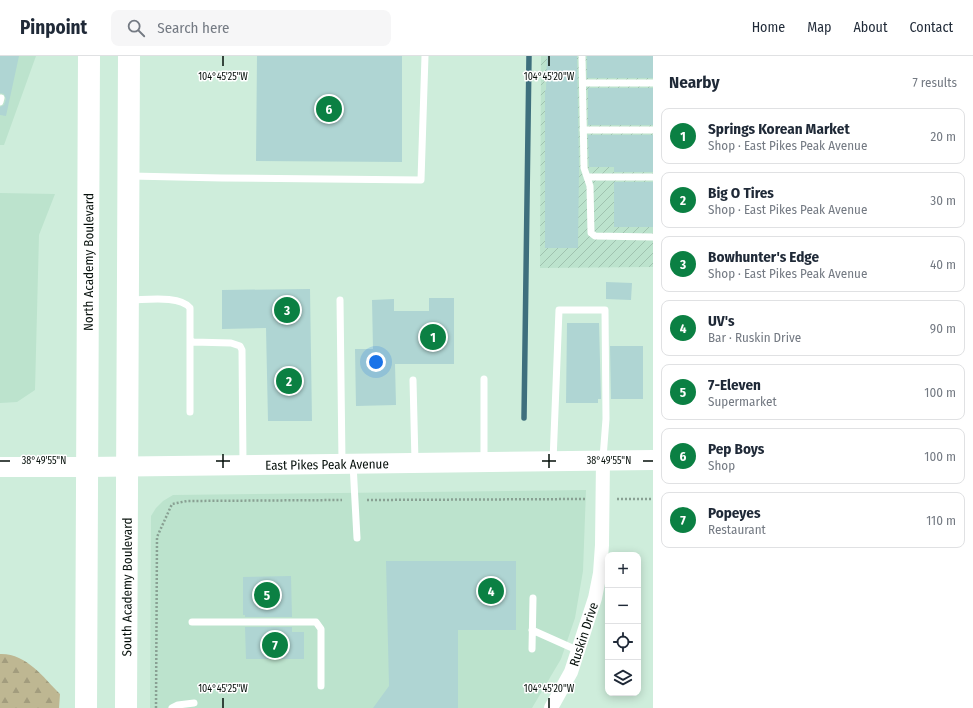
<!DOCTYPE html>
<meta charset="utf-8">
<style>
:root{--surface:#fff;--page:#f6f6f7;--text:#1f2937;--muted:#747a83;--line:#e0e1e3;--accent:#0b8043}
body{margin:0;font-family:"Fira Sans Condensed",sans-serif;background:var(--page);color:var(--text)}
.controls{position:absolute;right:12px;bottom:12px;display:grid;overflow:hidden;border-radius:8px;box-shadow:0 2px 10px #0003}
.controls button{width:36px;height:36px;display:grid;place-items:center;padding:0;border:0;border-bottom:1px solid var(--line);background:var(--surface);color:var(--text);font:20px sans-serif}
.you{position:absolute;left:376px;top:306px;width:14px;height:14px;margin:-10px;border:3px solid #fff;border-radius:50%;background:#1a73e8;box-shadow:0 0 0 6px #1a73e833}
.badge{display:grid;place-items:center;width:26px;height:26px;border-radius:50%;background:var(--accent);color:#fff;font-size:13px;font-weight:700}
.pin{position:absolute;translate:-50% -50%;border:2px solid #fff;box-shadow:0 1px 4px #0006}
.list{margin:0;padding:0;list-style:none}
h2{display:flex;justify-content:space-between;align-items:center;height:52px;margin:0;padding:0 16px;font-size:17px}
h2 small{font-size:13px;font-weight:400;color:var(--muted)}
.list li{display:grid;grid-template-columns:26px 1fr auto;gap:12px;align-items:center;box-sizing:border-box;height:56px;margin:0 8px 8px;padding:0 8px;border:1px solid var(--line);border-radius:8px}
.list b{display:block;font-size:15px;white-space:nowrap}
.list p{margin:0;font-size:13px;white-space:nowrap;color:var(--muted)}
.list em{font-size:13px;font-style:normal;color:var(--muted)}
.icon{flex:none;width:22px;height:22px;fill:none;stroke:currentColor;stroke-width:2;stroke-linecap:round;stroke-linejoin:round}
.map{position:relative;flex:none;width:653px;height:652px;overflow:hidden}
header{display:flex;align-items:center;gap:24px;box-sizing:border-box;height:56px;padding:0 20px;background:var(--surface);border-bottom:1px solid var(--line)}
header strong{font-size:19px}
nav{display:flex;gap:22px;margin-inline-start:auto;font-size:14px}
.search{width:280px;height:36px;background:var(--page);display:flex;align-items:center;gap:10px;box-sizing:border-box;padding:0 14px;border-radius:8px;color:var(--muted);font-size:15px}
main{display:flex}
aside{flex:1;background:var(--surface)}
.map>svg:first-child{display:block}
.built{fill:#bce3cd}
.industrial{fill:url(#industrial-furrows)}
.forest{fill:url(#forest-firs)}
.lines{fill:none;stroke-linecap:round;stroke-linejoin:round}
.stream{stroke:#3e6f7d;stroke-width:5.5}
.building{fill:#afd5d3}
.path{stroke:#89a093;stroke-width:2.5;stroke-dasharray:2 2;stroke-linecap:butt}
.lane{stroke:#fff;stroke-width:7}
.street{stroke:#fff;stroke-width:14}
.secondary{stroke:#fff;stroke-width:20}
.highway{stroke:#fff;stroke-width:22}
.ticks{fill:none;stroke:#050f0a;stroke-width:1.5}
.labels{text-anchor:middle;stroke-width:3;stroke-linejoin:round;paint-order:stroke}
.street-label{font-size:13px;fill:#050f0a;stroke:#fff}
.ticks-label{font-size:10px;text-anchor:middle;fill:#050f0a;stroke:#fff;stroke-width:3;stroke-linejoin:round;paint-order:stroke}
</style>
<header>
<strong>Pinpoint</strong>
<div class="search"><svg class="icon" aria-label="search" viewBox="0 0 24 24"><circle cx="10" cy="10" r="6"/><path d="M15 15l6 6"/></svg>Search here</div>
<nav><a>Home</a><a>Map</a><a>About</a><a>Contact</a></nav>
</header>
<main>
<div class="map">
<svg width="653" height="652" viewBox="0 0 653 652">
<defs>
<pattern id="industrial-furrows" width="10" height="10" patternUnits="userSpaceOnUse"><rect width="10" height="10" fill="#bce3cd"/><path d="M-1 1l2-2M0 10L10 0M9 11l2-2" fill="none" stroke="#a0c2af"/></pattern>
<pattern id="forest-firs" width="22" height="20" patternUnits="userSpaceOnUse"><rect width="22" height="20" fill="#beb792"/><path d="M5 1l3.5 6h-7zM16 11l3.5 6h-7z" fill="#a29c7d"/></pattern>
</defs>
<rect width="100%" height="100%" fill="#ceeddb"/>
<!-- built -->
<path class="built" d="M 0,0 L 36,0 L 4,89 L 0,89 Z
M 0,137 L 55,138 L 39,179 L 35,334 L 17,346 L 0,347 Z
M 586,434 L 583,515 L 575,562 L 561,603 L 532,652 L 150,652 L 151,460 L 156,452 L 163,445 L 173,439 Z"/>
<!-- industrial -->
<path class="industrial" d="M 541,0 L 653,0 L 653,211 L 540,212 Z"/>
<!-- forest -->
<path class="forest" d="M 0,598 C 26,597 43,621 60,638 L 59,652 L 0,652 Z"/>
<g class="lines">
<!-- stream -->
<path class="stream" d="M 524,362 L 529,0"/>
</g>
<!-- building -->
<path class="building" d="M 0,0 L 19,0 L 6,60 L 0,59 L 0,51 L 4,49 L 6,43 L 4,38 L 0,37 Z
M 257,0 L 402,0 L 402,106 L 256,105 Z
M 547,0 L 577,0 L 579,111 L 578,192 L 545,192 L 545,34 L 546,34 Z
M 587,0 L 653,0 L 653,22 L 587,22 Z
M 588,32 L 653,32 L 653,69 L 588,69 Z
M 588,79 L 653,79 L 653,116 L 614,116 L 614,111 L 589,111 Z
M 614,126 L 653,126 L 653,171 L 614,171 Z
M 606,226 L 632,227 L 631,244 L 606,243 Z
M 310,233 L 312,365 L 268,365 L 266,272 L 222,273 L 222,234 Z
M 429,242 L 454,242 L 454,308 L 395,308 L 396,349 L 356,350 L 355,293 L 373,293 L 372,244 L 394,243 L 394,255 L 429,255 Z
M 567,267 L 599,267 L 601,343 L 598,343 L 598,347 L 566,347 Z
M 610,290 L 643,290 L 643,343 L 611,343 Z
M 386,505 L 516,505 L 516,574 L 458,574 L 458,652 L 373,652 L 389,630 Z
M 291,520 L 292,561 L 245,561 L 245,559 L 243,559 L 243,521 Z
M 245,571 L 292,571 L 292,576 L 304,576 L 304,603 L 246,603 Z"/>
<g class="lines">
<!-- path -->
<path class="path" d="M 617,443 L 653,443
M 367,444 L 586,443
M 156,652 L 157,481 L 172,448 L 187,445 L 342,444"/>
<!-- lane -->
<path class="lane" d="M 582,0 L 584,112 L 590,130 L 591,177 L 595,180 L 653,181
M 583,27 L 653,27
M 0,46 L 1,42
M 583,74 L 653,74
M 131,120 L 222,122 L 421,124 L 425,0
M 587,121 L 653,121
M 130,244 C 146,244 180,239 190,252 L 190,284 L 193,286 L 231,287 L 240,290 L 242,294 L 243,407
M 340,244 L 342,406
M 190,284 L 190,356
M 484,323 L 484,405
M 413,324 L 415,406
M 553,405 L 559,254 L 605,254 L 606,363 L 603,402
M 353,408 L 357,482
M 192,566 L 316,566 L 321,573 L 321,630
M 532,574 L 579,595
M 532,593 L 533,542
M 172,652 L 178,649 L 194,647"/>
<!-- street -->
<path class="street" id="s1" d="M 551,652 L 571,616 L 595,542 L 600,517 L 602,489 L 603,404"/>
<!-- secondary -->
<path class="secondary" id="s2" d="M 0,411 L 87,411 L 653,404"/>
<!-- highway -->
<g class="highway">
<path id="s3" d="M 86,652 L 89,0"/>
<path id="s4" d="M 126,652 L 129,0"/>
</g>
</g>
<!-- ticks -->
<path class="ticks" d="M 223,0 L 223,10M 549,0 L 549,10M 223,398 L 223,412M 549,398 L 549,412M 0,405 L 10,405M 216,405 L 230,405M 542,405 L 556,405M 643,405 L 653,405M 223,642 L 223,652M 549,642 L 549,652"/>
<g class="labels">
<!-- street labels -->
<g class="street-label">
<text dy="5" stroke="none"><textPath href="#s3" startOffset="446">North Academy Boulevard</textPath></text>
<text dy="5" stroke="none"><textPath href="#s2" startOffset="327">East Pikes Peak Avenue</textPath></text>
<text dy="5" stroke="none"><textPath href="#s4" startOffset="121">South Academy Boulevard</textPath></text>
<text dy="5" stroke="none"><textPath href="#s1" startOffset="81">Ruskin Drive</textPath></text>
</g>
</g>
<g class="ticks-label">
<text x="223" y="24">104°45'25"W</text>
<text x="549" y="24">104°45'20"W</text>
<text x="44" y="408">38°49'55"N</text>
<text x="609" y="408">38°49'55"N</text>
<text x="223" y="636">104°45'25"W</text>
<text x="549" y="636">104°45'20"W</text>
</g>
</svg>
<div class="controls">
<button>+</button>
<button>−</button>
<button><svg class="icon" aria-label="locate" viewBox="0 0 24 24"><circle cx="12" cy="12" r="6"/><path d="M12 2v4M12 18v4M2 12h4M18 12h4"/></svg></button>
<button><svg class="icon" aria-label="layers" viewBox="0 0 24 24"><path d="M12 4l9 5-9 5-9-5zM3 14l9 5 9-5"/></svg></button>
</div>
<div class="you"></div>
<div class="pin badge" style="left:433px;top:281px">1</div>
<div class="pin badge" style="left:289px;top:325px">2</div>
<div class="pin badge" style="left:287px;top:254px">3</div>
<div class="pin badge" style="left:491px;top:535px">4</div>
<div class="pin badge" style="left:267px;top:539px">5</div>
<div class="pin badge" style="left:329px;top:53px">6</div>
<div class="pin badge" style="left:275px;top:589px">7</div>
</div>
<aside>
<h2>Nearby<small>7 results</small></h2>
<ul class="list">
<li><span class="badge">1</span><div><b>Springs Korean Market</b><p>Shop · East Pikes Peak Avenue</p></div><em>20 m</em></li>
<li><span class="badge">2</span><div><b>Big O Tires</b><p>Shop · East Pikes Peak Avenue</p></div><em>30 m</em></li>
<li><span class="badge">3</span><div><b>Bowhunter's Edge</b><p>Shop · East Pikes Peak Avenue</p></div><em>40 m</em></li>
<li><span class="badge">4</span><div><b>UV's</b><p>Bar · Ruskin Drive</p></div><em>90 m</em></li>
<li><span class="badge">5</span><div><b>7-Eleven</b><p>Supermarket</p></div><em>100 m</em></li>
<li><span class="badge">6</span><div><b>Pep Boys</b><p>Shop</p></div><em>100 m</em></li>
<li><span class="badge">7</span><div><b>Popeyes</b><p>Restaurant</p></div><em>110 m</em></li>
</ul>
</aside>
</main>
